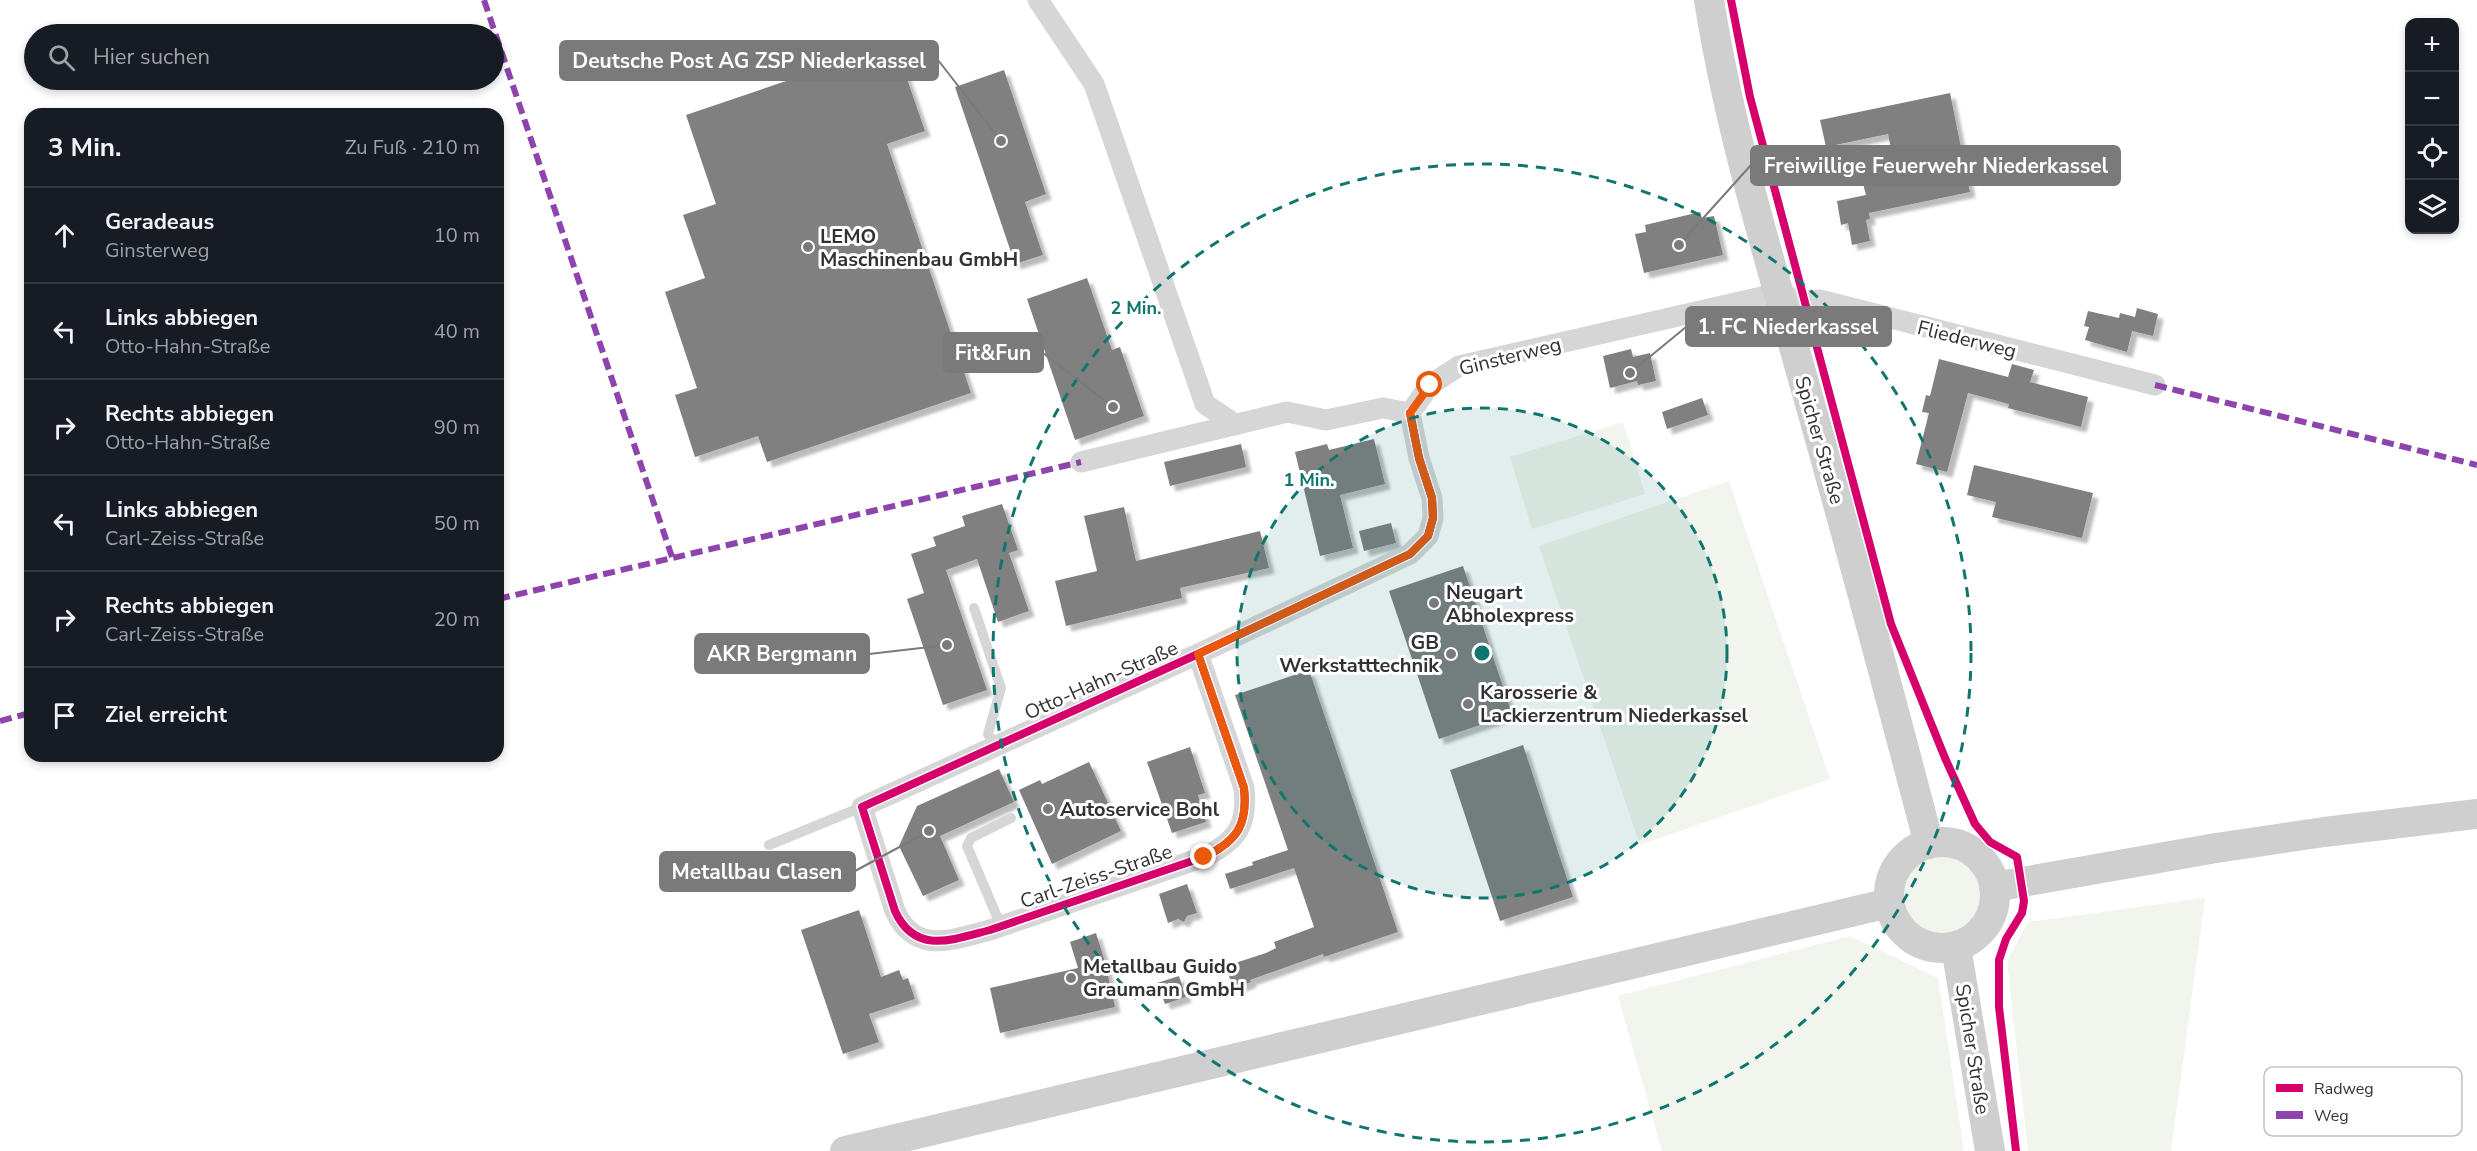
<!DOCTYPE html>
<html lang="de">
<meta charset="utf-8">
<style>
:root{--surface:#171b24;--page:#242831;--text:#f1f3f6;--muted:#9ea1a6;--line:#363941}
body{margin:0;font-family:"Nunito Sans",sans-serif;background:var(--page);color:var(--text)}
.controls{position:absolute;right:18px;top:18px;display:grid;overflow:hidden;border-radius:12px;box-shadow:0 3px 9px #0003}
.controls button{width:54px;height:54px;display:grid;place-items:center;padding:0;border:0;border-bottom:2px solid var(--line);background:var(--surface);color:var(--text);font:30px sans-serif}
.stop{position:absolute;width:18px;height:18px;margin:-14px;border:4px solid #ea580c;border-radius:50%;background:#fff}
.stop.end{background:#ea580c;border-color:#fff;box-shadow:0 2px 6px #0008}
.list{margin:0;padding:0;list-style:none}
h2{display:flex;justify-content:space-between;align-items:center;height:78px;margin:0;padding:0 24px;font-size:26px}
h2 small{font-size:20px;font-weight:400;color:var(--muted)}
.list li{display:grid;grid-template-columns:39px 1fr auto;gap:18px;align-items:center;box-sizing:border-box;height:96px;padding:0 24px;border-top:2px solid var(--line)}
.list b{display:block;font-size:22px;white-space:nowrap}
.list p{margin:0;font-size:20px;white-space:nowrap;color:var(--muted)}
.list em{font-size:20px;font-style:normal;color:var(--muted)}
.icon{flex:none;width:33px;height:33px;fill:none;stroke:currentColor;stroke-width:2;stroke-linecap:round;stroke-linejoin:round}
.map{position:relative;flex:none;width:2477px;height:1151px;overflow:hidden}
.search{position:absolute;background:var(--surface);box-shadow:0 3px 9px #0003;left:24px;top:24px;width:480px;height:66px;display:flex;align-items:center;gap:15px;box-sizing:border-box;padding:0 21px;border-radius:33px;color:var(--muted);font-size:22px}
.panel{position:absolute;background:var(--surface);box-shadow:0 3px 9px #0003;left:24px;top:108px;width:480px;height:654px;border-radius:18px}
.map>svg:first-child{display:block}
.green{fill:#f1f5ed}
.building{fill:#808080;filter:url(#shadow)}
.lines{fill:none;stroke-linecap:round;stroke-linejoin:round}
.lane{stroke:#d6d6d6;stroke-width:10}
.street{stroke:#d6d6d6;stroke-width:21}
.secondary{stroke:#cfcfcf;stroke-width:30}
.quiet{stroke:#8e44ad;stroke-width:6;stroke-dasharray:12 6;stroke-linecap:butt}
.cycleway-casing{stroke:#fff;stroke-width:11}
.cycleway{stroke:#d6006c;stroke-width:8}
.route{stroke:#ea580c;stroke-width:8}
.ring{fill:none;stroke:#0f766e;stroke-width:3;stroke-dasharray:10 8}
.poi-dot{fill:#7a7a7a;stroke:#fff;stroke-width:2}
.labels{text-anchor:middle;stroke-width:6;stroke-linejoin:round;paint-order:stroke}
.poi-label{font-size:20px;font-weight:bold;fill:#323232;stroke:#fff;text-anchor:start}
.street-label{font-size:20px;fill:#323232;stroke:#fff}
.key{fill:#fff;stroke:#c2c2c2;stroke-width:1.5}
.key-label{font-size:16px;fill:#323232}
.centre{fill:#0f766e;stroke:#fff;stroke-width:3}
.ring-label{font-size:18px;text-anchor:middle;font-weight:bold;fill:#0f766e;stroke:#fff;stroke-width:6;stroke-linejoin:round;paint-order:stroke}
.leader{fill:none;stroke:#7a7a7a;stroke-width:2}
.callout-dot{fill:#7a7a7a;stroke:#fff;stroke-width:2}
.callout{fill:#7a7a7a;stroke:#7a7a7a;stroke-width:2}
.callout-label{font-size:21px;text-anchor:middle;font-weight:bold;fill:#fff}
</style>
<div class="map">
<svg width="2477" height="1151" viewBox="0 0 2477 1151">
<defs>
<filter id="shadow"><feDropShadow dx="5.5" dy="5.5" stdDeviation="1.5" flood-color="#0004"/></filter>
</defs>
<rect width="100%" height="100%" fill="#fff"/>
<!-- green -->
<path class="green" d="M 1623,422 L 1645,494 L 1532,529 L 1510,457 Z
M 1729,481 L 1830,779 L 1640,845 L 1539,546 Z
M1898 895a43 43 0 1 1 86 0a43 43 0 1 1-86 0Z
M 2205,898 L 2171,1151 L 2028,1151 L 2007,961 L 2028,922 Z
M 1850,936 L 1938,978 L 1964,1151 L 1662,1151 L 1618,996 Z"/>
<!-- building -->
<path class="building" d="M 895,44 L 925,131 L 887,144 L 971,393 L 767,462 L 758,436 L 695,457 L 675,395 L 697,388 L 665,292 L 705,278 L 683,215 L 716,204 L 686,115 Z
M 1004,70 L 1046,194 L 1025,202 L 1043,255 L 1015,264 L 955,87 Z
M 1950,93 L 1970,192 L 1869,213 L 1870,219 L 1866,220 L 1870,241 L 1852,245 L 1848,223 L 1841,225 L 1837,201 L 1866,195 L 1862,180 L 1896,173 L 1888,134 L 1826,147 L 1820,120 Z
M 1700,212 L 1702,218 L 1714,216 L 1723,255 L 1644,273 L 1635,234 L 1646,232 L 1645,225 Z
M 1087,278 L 1112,350 L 1120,347 L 1144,416 L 1075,440 L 1027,299 Z
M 2137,308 L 2158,314 L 2153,336 L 2132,331 L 2127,352 L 2085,340 L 2089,327 L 2084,326 L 2088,311 L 2119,318 L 2120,313 L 2135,317 Z
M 1631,349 L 1633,357 L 1650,353 L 1656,381 L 1638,385 L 1637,381 L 1610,388 L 1603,356 Z
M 1939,359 L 2008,377 L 2012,364 L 2034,370 L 2030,382 L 2088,397 L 2081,427 L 2008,408 L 2009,404 L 1968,393 L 1947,472 L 1916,464 L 1929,413 L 1922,412 L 1926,395 L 1930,396 Z
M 1702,398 L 1708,415 L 1667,429 L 1662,412 Z
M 1374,439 L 1385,484 L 1340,495 L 1353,548 L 1320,556 L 1295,452 L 1327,444 L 1329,450 Z
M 1241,444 L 1246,467 L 1170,486 L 1164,462 Z
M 1974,465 L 2093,493 L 2082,538 L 1992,517 L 1996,502 L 1967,495 Z
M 1002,504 L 1018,550 L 1009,553 L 1029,611 L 998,622 L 977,559 L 946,570 L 987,690 L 943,705 L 907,599 L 924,593 L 911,554 L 936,546 L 933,537 L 965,526 L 962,516 Z
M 1124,507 L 1136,561 L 1260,531 L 1269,568 L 1180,588 L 1182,598 L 1066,626 L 1055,581 L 1097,571 L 1084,516 Z
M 1391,523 L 1396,543 L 1364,551 L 1359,531 Z
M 1463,566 L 1512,714 L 1439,739 L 1389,591 Z
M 1309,670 L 1398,932 L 1324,957 L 1323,954 L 1250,980 L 1251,982 L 1233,989 L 1226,966 L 1266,953 L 1276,948 L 1274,942 L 1314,927 L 1294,868 L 1230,889 L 1225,874 L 1253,865 L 1252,862 L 1288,850 L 1235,695 Z
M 1523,745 L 1573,897 L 1500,921 L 1450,770 Z
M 1190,747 L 1205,793 L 1198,795 L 1206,822 L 1172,833 L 1147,762 Z
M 1089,762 L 1121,831 L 1052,864 L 1019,790 L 1040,780 L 1042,784 Z
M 999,769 L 1014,802 L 940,836 L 959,880 L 923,896 L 899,846 L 917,806 Z
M 1187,884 L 1197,913 L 1187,916 L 1184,922 L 1178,919 L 1168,923 L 1159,894 Z
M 859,910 L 881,977 L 899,970 L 903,980 L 908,978 L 915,999 L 869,1014 L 879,1042 L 843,1054 L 801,930 Z
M 1096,933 L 1105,962 L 1115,1007 L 1000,1033 L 990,988 L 1078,968 L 1070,942 Z
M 1179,976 L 1186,997 L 1165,1004 L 1157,983 Z"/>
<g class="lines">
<!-- lane -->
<path class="lane" d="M 974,608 L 1001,688 L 988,734 L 995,746
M 769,845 L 862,807
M 1001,926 L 967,846 L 971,838 L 1011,818"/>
<!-- street -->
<path class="street" d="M 1038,0 L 1094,84 L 1205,404 L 1236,425
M 1410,413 L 1430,385 L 1459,366 L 1779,293 L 1798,301 L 1820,300 L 2155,385
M 1081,462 L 1287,412 L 1326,420 L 1383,408 L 1410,413
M 1198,654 L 1244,788 C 1248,825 1237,841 1204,857 L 990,930 C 952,940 915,955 895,911 L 862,807 L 1198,654 L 1410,554 L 1428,536 L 1433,518 L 1432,498 L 1419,458 L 1410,413"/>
<!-- secondary -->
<path class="secondary" d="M 1709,0 C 1729,128 1768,254 1803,379 C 1847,533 1888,688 1929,844
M1889 895a53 53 0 1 1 106 0a53 53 0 1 1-106 0Z
M 1994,887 L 2216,848 L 2324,832 L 2477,814
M 1956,947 L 1990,1151
M 845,1151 L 1889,903"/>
<!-- quiet -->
<path class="quiet" d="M 484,0 L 672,557
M 2155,385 L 2477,465
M 498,599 L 1081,462
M 0,721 L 30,713"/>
<!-- cycleway casing -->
<g class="cycleway-casing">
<path id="cycleway" d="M 1731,0 L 1750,97 L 1891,624 L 1945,758 L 1975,824 L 1990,842 L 2017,857 L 2024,901 L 2022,913 L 2006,939 L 1999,960 L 1999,1007 L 2016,1151
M 1198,654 L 1244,788 C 1248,825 1237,841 1204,857 L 990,930 C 952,940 915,955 895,911 L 862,807 L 1198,654 L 1410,554 L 1428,536 L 1433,518 L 1432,498 L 1419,458 L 1410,413"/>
</g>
<!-- cycleway -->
<use href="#cycleway" class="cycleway"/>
</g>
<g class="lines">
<!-- route -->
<path class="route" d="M 1204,857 C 1237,841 1248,825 1244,788 L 1198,654 L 1410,554 L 1428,536 L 1433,518 L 1432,498 L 1419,458 L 1410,413 L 1430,385"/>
</g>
<!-- distance rings -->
<circle cx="1482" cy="653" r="245" fill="#0f766e" fill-opacity=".12"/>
<g class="ring">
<circle cx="1482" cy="653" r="245"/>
<circle cx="1482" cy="653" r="489"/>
</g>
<!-- markers -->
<g class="poi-dot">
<circle cx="808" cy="247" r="6"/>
<circle cx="1434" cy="603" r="6"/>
<circle cx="1451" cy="654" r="6"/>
<circle cx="1468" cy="704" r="6"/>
<circle cx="1048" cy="809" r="6"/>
<circle cx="1071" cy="978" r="6"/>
</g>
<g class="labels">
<!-- poi labels -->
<g class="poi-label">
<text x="820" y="243">LEMO<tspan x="820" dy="23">Maschinenbau GmbH</tspan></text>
<text x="1446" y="599">Neugart<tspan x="1446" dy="23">Abholexpress</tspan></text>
<text x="1439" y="649" text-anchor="end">GB<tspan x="1439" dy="23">Werkstatttechnik</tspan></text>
<text x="1480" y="699">Karosserie &amp;<tspan x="1480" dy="23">Lackierzentrum Niederkassel</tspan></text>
<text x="1060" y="816">Autoservice Bohl</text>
<text x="1083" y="973">Metallbau Guido<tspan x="1083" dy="23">Graumann GmbH</tspan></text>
</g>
<!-- street labels -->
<g class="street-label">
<text transform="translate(1967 339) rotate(14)" y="7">Fliederweg</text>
<text transform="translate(1510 356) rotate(-14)" y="7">Ginsterweg</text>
<text transform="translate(1820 440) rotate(74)" y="7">Spicher Straße</text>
<text transform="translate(1101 680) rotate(-24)" y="7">Otto-Hahn-Straße</text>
<text transform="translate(1096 876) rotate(-19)" y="7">Carl-Zeiss-Straße</text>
<text transform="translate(1973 1049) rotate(81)" y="7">Spicher Straße</text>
</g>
</g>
<!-- legend -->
<rect x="2264" y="1067" width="198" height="69" rx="9" class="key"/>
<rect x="2276" y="1084" width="27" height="8" fill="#d6006c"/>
<rect x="2276" y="1111" width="27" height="8" fill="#8e44ad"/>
<g class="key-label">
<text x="2314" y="1094">Radweg</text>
<text x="2314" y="1121">Weg</text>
</g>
<circle cx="1482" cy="653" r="9" class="centre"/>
<g class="ring-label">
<text x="1136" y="314">2 Min.</text>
<text x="1309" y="486">1 Min.</text>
</g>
<!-- callouts -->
<path class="leader" d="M1001 141L938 60M1679 245L1751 165M1630 373L1686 327M1113 407L1043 353M947 645L869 654M929 831L855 871"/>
<g class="callout-dot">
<circle cx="1001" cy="141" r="6"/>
<circle cx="1679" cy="245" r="6"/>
<circle cx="1630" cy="373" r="6"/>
<circle cx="1113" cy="407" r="6"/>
<circle cx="947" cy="645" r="6"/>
<circle cx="929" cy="831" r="6"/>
</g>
<g class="callout">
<rect x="560" y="41" width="378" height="39" rx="6"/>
<rect x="1751" y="146" width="369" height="39" rx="6"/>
<rect x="1686" y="307" width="205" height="39" rx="6"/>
<rect x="943" y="333" width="100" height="39" rx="6"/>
<rect x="695" y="634" width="174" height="39" rx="6"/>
<rect x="660" y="852" width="195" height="39" rx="6"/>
</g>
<g class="callout-label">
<text x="749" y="68">Deutsche Post AG ZSP Niederkassel</text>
<text x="1936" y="173">Freiwillige Feuerwehr Niederkassel</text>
<text x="1788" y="334">1. FC Niederkassel</text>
<text x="993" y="360">Fit&amp;Fun</text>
<text x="782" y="661">AKR Bergmann</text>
<text x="757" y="879">Metallbau Clasen</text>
</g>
</svg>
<div class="controls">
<button>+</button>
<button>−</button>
<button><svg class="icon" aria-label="locate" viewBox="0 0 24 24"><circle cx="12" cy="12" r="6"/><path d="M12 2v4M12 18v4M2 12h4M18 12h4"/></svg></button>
<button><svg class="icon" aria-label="layers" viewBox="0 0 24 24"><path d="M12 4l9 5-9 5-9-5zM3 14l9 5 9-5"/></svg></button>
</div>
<div class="stop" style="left:1430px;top:385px"></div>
<div class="stop end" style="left:1204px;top:857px"></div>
<div class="search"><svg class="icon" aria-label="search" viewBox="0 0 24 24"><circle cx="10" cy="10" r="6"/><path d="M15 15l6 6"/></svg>Hier suchen</div>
<section class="panel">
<h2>3 Min.<small>Zu Fuß · 210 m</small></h2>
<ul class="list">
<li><svg class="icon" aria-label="ahead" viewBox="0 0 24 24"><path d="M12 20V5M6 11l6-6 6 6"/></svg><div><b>Geradeaus</b><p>Ginsterweg</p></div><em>10 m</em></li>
<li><svg class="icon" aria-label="left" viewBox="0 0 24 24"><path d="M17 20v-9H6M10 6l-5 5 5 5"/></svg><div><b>Links abbiegen</b><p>Otto-Hahn-Straße</p></div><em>40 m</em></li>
<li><svg class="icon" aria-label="right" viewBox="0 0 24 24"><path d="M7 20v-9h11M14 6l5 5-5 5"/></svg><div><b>Rechts abbiegen</b><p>Otto-Hahn-Straße</p></div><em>90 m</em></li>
<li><svg class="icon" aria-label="left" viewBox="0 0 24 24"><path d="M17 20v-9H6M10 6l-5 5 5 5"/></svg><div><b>Links abbiegen</b><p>Carl-Zeiss-Straße</p></div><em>50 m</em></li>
<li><svg class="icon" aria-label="right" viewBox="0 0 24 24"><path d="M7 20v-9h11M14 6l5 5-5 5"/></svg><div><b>Rechts abbiegen</b><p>Carl-Zeiss-Straße</p></div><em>20 m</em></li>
<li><svg class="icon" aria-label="arrive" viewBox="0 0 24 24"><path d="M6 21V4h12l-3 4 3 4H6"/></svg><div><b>Ziel erreicht</b></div></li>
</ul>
</section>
</div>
